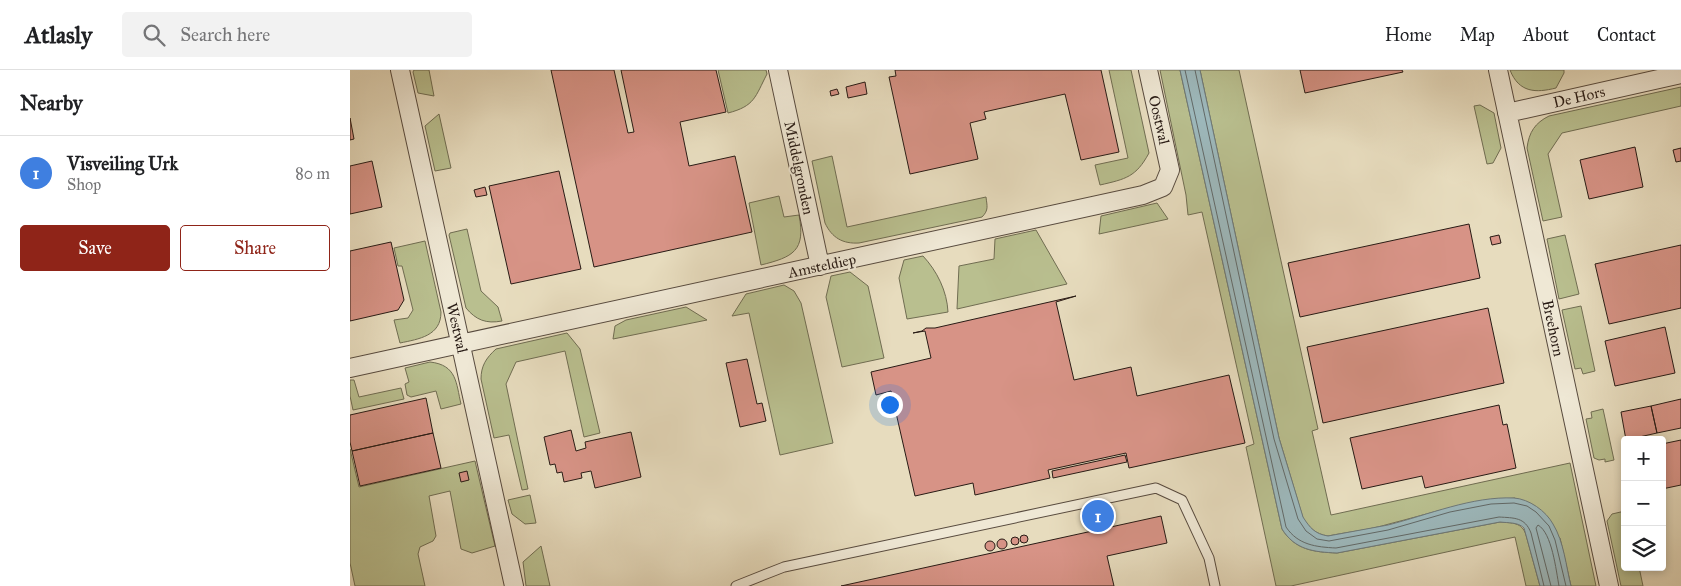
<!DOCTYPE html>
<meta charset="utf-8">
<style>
:root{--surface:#fff;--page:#f2f2f2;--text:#202124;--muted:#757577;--line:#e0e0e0;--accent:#8f2418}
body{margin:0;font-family:"IM FELL Great Primer",serif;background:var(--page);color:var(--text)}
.controls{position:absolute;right:15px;bottom:15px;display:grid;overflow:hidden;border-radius:5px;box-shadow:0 2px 8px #0003}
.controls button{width:45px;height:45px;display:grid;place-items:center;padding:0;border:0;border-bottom:1px solid var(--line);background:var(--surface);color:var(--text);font:25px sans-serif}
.you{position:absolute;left:539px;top:334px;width:18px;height:18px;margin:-12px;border:4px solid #fff;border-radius:50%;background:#1a73e8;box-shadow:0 0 0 8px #1a73e833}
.badge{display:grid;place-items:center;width:32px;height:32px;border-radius:50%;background:var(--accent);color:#fff;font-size:16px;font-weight:700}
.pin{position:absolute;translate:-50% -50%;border:2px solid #fff;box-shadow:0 1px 5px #0006}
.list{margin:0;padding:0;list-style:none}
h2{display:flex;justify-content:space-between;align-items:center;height:65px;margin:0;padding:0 20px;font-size:21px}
h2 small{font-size:16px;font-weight:400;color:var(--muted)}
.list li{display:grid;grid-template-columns:32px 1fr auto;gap:15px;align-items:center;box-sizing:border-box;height:75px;padding:0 20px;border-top:1px solid var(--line)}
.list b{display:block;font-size:19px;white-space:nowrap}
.list p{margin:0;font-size:16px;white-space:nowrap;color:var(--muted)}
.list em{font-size:16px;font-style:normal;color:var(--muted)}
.actions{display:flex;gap:10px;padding:15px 20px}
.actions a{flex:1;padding:11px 0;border:1px solid var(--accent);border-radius:5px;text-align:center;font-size:18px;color:var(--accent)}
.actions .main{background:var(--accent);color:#fff}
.icon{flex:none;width:28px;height:28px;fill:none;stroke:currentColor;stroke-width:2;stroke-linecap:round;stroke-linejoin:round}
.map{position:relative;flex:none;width:1331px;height:516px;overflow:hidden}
header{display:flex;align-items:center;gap:30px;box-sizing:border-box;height:70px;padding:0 25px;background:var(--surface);border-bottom:1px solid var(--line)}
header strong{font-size:24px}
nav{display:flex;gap:28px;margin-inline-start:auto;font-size:18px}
.search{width:350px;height:45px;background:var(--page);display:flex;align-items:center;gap:12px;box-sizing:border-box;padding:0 18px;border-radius:5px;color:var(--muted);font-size:19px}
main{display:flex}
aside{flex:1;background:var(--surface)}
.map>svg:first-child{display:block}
.green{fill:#b9bf8f;stroke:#706d52}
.water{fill:#9db9bd;stroke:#6e7a7a}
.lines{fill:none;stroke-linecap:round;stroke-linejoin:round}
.shore{stroke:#626a69;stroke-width:1}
.building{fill:#d79386;stroke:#281b15}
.lane-casing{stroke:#584b3f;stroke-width:11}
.street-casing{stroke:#584b3f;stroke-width:20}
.lane{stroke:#efe8d5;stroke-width:9}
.street{stroke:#efe8d5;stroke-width:18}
.labels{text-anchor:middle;stroke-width:4;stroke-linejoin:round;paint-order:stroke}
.street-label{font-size:15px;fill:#281b15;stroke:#efe8d5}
</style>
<header>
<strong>Atlasly</strong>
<div class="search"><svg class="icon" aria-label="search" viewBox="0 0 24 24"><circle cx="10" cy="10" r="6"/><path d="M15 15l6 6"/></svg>Search here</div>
<nav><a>Home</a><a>Map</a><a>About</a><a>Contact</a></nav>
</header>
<main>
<aside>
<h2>Nearby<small></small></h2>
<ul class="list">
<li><span class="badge" style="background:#3f7fe0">1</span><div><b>Visveiling Urk</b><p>Shop</p></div><em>80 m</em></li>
</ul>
<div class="actions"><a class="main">Save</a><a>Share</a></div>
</aside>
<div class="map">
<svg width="1331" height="516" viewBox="0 0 1331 516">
<rect width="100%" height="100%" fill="#e7dcbe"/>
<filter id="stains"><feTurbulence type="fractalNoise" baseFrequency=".004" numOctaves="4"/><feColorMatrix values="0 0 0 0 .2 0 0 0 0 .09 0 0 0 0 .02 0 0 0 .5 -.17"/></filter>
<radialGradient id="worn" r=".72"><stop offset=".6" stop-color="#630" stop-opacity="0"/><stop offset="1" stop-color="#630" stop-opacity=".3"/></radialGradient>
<!-- green -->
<path class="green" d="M 64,0 L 79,0 L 84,26 L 68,23 L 63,2 Z
M 368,0 L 416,0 L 417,4 C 405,27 405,36 378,43 Z
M 759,0 L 781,0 L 799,83 C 786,107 776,109 750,115 L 745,95 L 778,88 Z
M 810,0 L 830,0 L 932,459 C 945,480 964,482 987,483 L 1150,452 C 1162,453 1172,452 1176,465 L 1190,516 L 1176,516 L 1165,467 L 941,516 L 926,516 L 896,377 L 904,374 L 852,142 L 838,145 L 836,125 Z
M 850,0 L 889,0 L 968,359 L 962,361 L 981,445 L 1220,393 L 1246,516 L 1221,516 L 1210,468 L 1165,428 C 1120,430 1082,443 1039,454 C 1019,460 998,462 978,466 C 965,464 960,458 953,448 L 929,368 Z
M 1160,0 L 1214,0 L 1214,3 L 1206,18 C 1186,23 1169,23 1160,0 Z
M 1331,17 L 1331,36 L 1212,63 L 1198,84 L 1212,147 L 1193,151 L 1177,78 C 1179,62 1185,53 1199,46 Z
M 1130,35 L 1144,43 L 1151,78 L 1143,93 L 1137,94 L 1124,36 Z
M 89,44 L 101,98 L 85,101 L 75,56 Z
M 482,86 L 497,157 L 636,127 C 637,136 639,140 632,147 L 509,173 C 493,174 482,168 475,153 L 462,91 Z
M 429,126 L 434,147 L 449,145 C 456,181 443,187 411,195 L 399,133 Z
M 807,133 L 818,149 L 749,164 L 751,146 Z
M 117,159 L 131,221 L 148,237 L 152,251 C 136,254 126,250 116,238 L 99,165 L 100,163 Z
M 686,160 L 717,214 L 607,239 L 609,196 L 644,189 L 645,169 Z
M 1215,165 L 1229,224 L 1209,229 L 1197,169 Z
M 75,171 L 91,242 C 91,266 69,269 50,273 L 44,250 L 58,248 L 63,240 L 52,196 L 48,196 L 44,178 Z
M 573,186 C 587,201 597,221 598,242 L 557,249 L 549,208 L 554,190 Z
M 500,202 L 518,216 L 534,288 L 492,297 L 476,227 L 481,206 Z
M 434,215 L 444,221 L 451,233 L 483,373 L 430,385 L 399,243 L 382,246 L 396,224 Z
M 1231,236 L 1245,301 L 1233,304 L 1231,298 L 1225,299 L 1212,240 Z
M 336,237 L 357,250 L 263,269 L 265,256 L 276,250 Z
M 217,263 L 230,279 L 250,363 L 234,367 L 215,281 L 166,292 L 156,314 L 178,419 L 172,420 L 159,365 L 144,368 L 131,309 C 131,296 136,288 146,279 Z
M 80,292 C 107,295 106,313 111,334 L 91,339 L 86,321 L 61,327 L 57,325 L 55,314 L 59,312 L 55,298 Z
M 0,310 L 4,310 L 9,327 L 51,318 L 54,329 L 3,340 L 0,326 Z
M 1253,339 L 1264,390 L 1255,392 L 1255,389 L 1249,390 L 1244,388 L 1236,349 L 1242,348 L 1241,342 Z
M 0,379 L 9,417 L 125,391 L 145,476 L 122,483 L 111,479 L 100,421 L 79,426 L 86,466 L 83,471 L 70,477 L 68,484 L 75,516 L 5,516 L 0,493 Z
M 180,425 L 186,453 L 175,454 L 162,444 L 158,430 Z
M 1275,441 L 1275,497 L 1289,497 L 1293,516 L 1271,516 L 1257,451 L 1262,444 Z
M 191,476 L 200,516 L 176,516 L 173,492 Z"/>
<!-- water -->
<path class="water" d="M 830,0 L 850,0 L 929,368 L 953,447 C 960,458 965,464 978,466 C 998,462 1018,459 1038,455 C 1078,445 1122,426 1164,428 C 1179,429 1196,441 1203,454 C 1214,472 1216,496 1221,516 L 1190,516 L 1174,458 C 1168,452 1158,453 1150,452 L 987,483 C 964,482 945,480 932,459 Z"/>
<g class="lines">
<!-- shore -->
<path class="shore" d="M 835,0 L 936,457 C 948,475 966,477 986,478 L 1149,447 C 1164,448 1175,447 1181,463 L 1194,516
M 845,0 L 924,369 L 948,449 L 956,461 L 967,469 L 979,471 L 1038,460 L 1100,442 L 1141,434 L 1164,433 L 1177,436 L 1186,442 L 1199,456 L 1205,470 L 1216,516
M 1201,516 L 1186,458 L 1188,455 C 1202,463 1206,500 1209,516"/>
</g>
<!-- building -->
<path class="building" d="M 201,0 L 264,0 L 278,63 L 284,62 L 271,0 L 366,0 L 376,42 L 330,52 L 339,96 L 385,86 L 402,162 L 244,197 Z
M 545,0 L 751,0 L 769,82 L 731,90 L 715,24 L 634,42 L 636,49 L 620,53 L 628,89 L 560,104 L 539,7 L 546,6 Z
M 950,0 L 1052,0 L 1053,2 L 955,23 Z
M 515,12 L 517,24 L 498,28 L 496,17 Z
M 487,19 L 489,24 L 481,26 L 480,21 Z
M 0,48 L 4,69 L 0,70 Z
M 1285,77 L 1293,117 L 1239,129 L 1230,90 Z
M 1331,78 L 1331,91 L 1326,92 L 1323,80 Z
M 22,91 L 32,137 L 0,144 L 0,96 Z
M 209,101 L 231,199 L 161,214 L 139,116 Z
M 135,117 L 137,125 L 126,127 L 124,120 Z
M 1119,154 L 1130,208 L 950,247 L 938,193 Z
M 1149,165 L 1151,173 L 1142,175 L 1140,167 Z
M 41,172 L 54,230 L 48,240 L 0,251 L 0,181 Z
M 1331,175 L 1331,238 L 1259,254 L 1245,194 Z
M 726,226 L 706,232 L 724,310 L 781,297 L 787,326 L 879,305 L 895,373 L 779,398 L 776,383 L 698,400 L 700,408 L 625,425 L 623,413 L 565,426 L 541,321 L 526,325 L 521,302 L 581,288 L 575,261 L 563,263 L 572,261 L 576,258 L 585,258 Z
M 1138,238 L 1154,313 L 973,353 L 957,277 Z
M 1315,257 L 1325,303 L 1265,316 L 1255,271 Z
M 397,289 L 407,334 L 412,333 L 416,351 L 390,357 L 376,293 Z
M 76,328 L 83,363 L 2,381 L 0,372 L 0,345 Z
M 1331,329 L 1331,358 L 1307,363 L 1301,336 Z
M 1149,335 L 1153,355 L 1157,354 L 1166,398 L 1075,418 L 1072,406 L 1012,419 L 1000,368 Z
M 1301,336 L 1307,363 L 1276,370 L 1271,342 Z
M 221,360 L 226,381 L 236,378 L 235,372 L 281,362 L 291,407 L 245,418 L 241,401 L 231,403 L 232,408 L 214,412 L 212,402 L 207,403 L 205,394 L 200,395 L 194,367 Z
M 83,363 L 91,398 L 10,416 L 2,381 Z
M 1331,370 L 1331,415 L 1312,419 L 1312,374 Z
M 775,385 L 777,392 L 703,408 L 702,401 Z
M 117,401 L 119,410 L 111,412 L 109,403 Z
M 811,446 L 817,473 L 757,486 L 764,516 L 491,516 Z
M670 469a4 4 0 1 1 8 0a4 4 0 1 1-8 0Z
M661 471a4 4 0 1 1 8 0a4 4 0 1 1-8 0Z
M647 474a5 5 0 1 1 10 0a5 5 0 1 1-10 0Z
M635 476a5 5 0 1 1 10 0a5 5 0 1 1-10 0Z"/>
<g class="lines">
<!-- lane casing -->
<g class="lane-casing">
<path id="lane" d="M 386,516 L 434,497 L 806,418 L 832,430 L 859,488 L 865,516"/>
</g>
<!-- street casing -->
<g class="street-casing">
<path id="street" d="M 50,0 L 164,516
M 428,0 L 470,196
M 1148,0 L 1259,516
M 1157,43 L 1331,4
M 0,298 L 793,125 L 813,117 L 820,100 L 798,0"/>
</g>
<!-- lane -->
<use href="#lane" class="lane"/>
<!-- street -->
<use href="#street" class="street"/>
</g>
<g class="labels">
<!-- street labels -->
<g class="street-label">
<text transform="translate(1229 27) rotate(-13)" y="5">De Hors</text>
<text transform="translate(809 50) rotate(77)" y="5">Oostwal</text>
<text transform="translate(449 98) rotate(78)" y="5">Middelgronden</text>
<text transform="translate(472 196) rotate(-12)" y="5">Amsteldiep</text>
<text transform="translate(107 258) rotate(77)" y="5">Westwal</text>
<text transform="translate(1203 258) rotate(78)" y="5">Breehorn</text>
</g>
</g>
<rect width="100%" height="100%" filter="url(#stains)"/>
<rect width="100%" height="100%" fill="url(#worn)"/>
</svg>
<div class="controls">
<button>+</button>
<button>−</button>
<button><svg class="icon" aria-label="layers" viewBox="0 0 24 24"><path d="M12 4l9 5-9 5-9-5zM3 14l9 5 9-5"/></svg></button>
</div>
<div class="you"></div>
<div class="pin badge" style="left:748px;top:446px;background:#3f7fe0">1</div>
</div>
</main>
